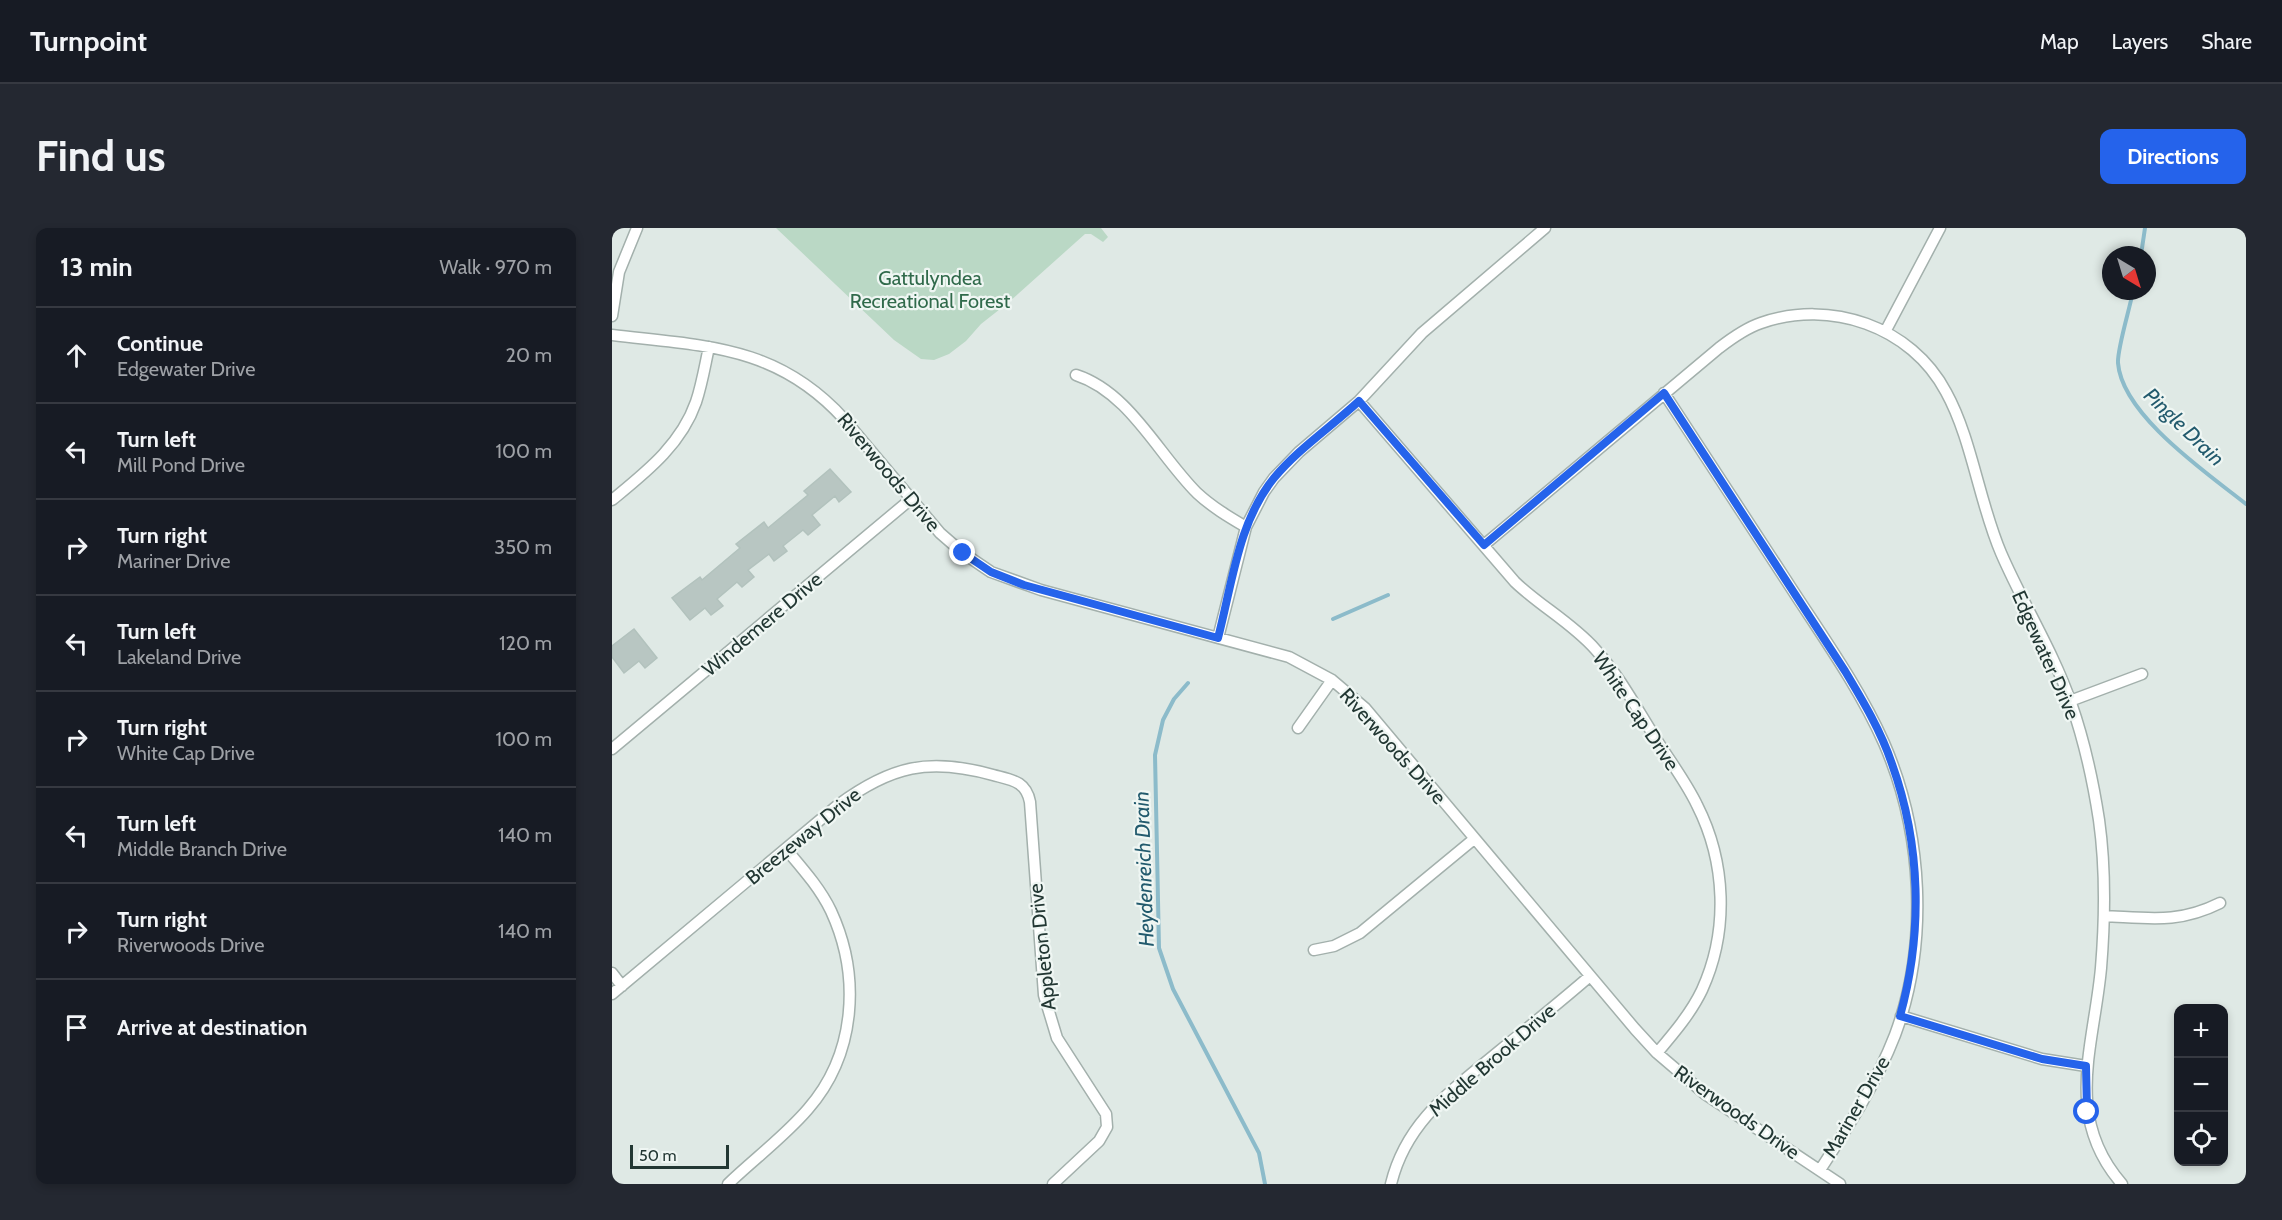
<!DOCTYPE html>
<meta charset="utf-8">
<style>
:root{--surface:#171b24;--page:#242831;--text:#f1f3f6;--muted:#9ea1a6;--line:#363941;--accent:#2563eb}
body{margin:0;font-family:Cabin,sans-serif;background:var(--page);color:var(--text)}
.controls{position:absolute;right:18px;bottom:18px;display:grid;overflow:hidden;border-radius:12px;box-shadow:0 3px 9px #0003}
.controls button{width:54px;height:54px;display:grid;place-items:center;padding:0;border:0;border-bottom:2px solid var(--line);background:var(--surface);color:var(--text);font:30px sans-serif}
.compass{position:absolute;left:1490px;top:18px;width:54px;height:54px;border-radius:50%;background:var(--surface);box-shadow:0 3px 9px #0003;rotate:142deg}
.scale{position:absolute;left:18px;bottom:15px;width:99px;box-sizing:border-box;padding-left:6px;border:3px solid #223733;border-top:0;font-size:16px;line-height:21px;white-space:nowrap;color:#223733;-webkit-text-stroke:4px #eff6f3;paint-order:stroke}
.stop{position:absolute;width:18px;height:18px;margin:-14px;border:4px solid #2563eb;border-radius:50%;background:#fff}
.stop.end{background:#2563eb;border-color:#fff;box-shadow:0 2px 6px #0008}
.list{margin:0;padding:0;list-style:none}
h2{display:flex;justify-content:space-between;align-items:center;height:78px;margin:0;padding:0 24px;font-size:26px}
h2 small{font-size:20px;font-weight:400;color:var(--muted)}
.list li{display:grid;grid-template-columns:39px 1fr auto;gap:18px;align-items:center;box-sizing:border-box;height:96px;padding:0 24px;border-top:2px solid var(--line)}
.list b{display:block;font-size:22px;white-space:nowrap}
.list p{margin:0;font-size:20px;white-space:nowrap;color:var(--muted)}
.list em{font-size:20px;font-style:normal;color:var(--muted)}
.icon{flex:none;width:33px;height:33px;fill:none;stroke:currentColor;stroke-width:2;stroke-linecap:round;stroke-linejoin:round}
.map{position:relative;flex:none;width:1634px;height:956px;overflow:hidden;border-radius:12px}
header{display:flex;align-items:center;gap:36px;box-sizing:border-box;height:84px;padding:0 30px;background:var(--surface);border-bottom:2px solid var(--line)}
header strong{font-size:28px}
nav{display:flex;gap:33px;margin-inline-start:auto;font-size:21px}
.intro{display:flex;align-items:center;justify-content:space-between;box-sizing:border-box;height:144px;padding:0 36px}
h1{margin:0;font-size:42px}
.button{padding:15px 27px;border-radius:12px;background:var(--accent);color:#fff;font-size:21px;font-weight:700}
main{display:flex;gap:36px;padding:0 36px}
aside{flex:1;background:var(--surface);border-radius:12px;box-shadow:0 3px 9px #0003}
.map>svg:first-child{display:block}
.green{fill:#bad8c5}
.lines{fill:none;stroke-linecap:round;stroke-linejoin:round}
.stream{stroke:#8cbbca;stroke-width:4}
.building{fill:#b8c6c2;stroke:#b2c2bd;stroke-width:1.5}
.street-casing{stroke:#a3b0ac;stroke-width:13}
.street{stroke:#fff;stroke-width:10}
.route{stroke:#2563eb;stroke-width:8}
.labels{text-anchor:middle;stroke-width:4.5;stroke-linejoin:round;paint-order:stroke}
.park-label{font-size:20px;fill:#306a4b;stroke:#eff6f3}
.street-label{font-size:20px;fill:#223733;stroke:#eff6f3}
.water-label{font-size:21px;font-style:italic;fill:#225a6d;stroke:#eff6f3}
</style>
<header>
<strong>Turnpoint</strong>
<nav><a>Map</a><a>Layers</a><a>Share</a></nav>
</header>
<div class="intro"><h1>Find us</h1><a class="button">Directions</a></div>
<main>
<aside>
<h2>13 min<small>Walk · 970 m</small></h2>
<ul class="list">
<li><svg class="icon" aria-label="ahead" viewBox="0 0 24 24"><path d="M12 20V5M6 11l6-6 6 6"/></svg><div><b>Continue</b><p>Edgewater Drive</p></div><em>20 m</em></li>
<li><svg class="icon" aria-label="left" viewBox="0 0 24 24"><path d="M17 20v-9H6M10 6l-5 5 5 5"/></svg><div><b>Turn left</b><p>Mill Pond Drive</p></div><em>100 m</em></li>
<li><svg class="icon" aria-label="right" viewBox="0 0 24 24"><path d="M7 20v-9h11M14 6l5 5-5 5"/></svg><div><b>Turn right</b><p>Mariner Drive</p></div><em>350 m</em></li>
<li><svg class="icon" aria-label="left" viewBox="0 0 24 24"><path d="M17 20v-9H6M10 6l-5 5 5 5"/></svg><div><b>Turn left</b><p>Lakeland Drive</p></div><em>120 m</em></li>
<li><svg class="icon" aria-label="right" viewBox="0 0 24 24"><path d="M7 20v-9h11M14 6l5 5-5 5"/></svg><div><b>Turn right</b><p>White Cap Drive</p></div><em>100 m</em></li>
<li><svg class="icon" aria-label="left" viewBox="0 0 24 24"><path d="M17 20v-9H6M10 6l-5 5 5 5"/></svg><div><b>Turn left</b><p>Middle Branch Drive</p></div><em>140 m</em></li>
<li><svg class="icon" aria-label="right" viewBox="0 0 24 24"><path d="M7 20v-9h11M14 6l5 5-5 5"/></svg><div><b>Turn right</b><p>Riverwoods Drive</p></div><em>140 m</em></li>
<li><svg class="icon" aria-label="arrive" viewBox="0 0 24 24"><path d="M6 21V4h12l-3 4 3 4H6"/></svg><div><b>Arrive at destination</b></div></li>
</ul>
</aside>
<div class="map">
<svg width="1634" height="956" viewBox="0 0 1634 956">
<rect width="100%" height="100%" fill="#dfe9e5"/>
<!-- green -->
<path class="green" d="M 164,0 L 489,0 L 496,9 L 491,14 L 479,6 L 473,6 L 397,74 L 369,96 L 354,113 L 337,126 L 322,132 L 309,131 L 282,112 Z"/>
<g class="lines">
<!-- stream -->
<path class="stream" d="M 1529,27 L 1533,0
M 1521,63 C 1518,80 1505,121 1506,135 C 1510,187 1595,245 1634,276
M 721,391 L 776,367
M 576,455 L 562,471 L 551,492 L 543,527 L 547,720 L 561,761 L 647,925 L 653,956"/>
</g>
<!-- building -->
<path class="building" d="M 218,241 L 239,264 L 227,274 L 223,268 L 200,287 L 208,297 L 196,307 L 191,302 L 171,318 L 175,323 L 162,333 L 157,326 L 136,342 L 142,349 L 130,359 L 125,354 L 105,371 L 111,378 L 99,387 L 93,380 L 78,392 L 60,370 L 88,349 L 90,352 L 128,320 L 124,316 L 152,294 L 156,300 L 196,267 L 192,263 Z
M 22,401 L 45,430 L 33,440 L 27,433 L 12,445 L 0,429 L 0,418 Z"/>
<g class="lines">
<!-- street casing -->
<g class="street-casing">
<path id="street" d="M 0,88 L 7,44 L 25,0
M 1273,104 L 1328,0
M 0,107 C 92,118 165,117 232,191 L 328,305 L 351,325 L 379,344 L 429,362 L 677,429 L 720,452 L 753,480 L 1023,801 L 1045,825 L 1093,866 L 1228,956
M 464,147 C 517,164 546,226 585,265 C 600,279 617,289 634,299
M 1052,165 C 1093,227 1133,290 1174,352 C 1208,405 1246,457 1272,515 C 1311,605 1317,715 1283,807 C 1264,856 1236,899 1208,942
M 747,173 L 903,354 C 928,378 960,395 983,421 C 1007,447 1025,481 1044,511 C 1058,533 1074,554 1085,577 C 1114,634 1117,703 1090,762 C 1079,785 1062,805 1045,825
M 0,272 C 34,244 69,217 84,174 C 90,156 93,137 97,119
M 872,317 L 1107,120 C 1120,110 1134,100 1149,95 C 1218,71 1299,98 1334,164 C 1360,211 1367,274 1389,325 C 1411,376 1441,423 1459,475 C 1472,512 1481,553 1487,592 C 1494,642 1493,691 1489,740 C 1482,818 1451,889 1510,956
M 606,410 L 634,299 L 652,264 L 662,250 L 687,224 L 747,173 L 810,105 L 933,0
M 1458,473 L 1530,446
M 686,500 L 720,452
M 0,521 L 299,271
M 1492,688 C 1537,690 1566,696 1608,675
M 702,722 L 722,718 L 748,705 L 862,611
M 0,745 L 10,758
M 0,766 L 226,577 C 279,538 317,529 381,547 C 400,552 414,553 418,574 L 432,767 L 445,810 L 494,886 L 495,899 L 487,913 L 441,956
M 1289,788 L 1430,831 L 1474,838
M 116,956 C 142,931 173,908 196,881 C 244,826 249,748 219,683 C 208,660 190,640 174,621
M 779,956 C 794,894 839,863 886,824 C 917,799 948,774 978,748"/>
</g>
<!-- street -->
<use href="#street" class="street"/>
</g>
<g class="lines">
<!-- route -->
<path class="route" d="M 351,325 L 379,344 L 412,357 L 606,410 C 620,357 626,294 662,250 C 686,221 719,199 747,173 L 872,317 L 1052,165 L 1233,443 C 1251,473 1269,503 1280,536 C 1309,617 1311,705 1288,788 L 1430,831 L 1474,838 L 1475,884"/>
</g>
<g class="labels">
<!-- park labels -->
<g class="park-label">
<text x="318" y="57">Gattulyndea<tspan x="318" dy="23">Recreational Forest</tspan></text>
</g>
<!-- street labels -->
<g class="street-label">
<text transform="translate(277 244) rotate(50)" y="7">Riverwoods Drive</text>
<text transform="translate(150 396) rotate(-40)" y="7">Windemere Drive</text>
<text transform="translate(1434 427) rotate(66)" y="7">Edgewater Drive</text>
<text transform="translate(1024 483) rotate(56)" y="7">White Cap Drive</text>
<text transform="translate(781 518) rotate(48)" y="7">Riverwoods Drive</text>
<text transform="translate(191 608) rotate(-39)" y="7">Breezeway Drive</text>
<text transform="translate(430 719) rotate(-96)" y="7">Appleton Drive</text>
<text transform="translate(880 832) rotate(-41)" y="7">Middle Brook Drive</text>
<text transform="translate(1244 879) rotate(-60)" y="7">Mariner Drive</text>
<text transform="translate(1125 884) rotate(35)" y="7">Riverwoods Drive</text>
</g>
<!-- water labels -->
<g class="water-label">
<text transform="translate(1572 199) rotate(44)" y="7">Pingle Drain</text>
<text transform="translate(532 641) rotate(-92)" y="7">Heydenreich Drain</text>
</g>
</g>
</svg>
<div class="controls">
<button>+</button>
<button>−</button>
<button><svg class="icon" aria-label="locate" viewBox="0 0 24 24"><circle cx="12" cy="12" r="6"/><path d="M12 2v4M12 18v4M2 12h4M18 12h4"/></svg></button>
</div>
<svg class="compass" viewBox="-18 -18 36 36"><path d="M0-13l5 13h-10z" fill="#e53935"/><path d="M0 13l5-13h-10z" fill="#9ea1a6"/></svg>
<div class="scale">50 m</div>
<div class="stop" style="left:1475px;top:884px"></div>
<div class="stop end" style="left:351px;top:325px"></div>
</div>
</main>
